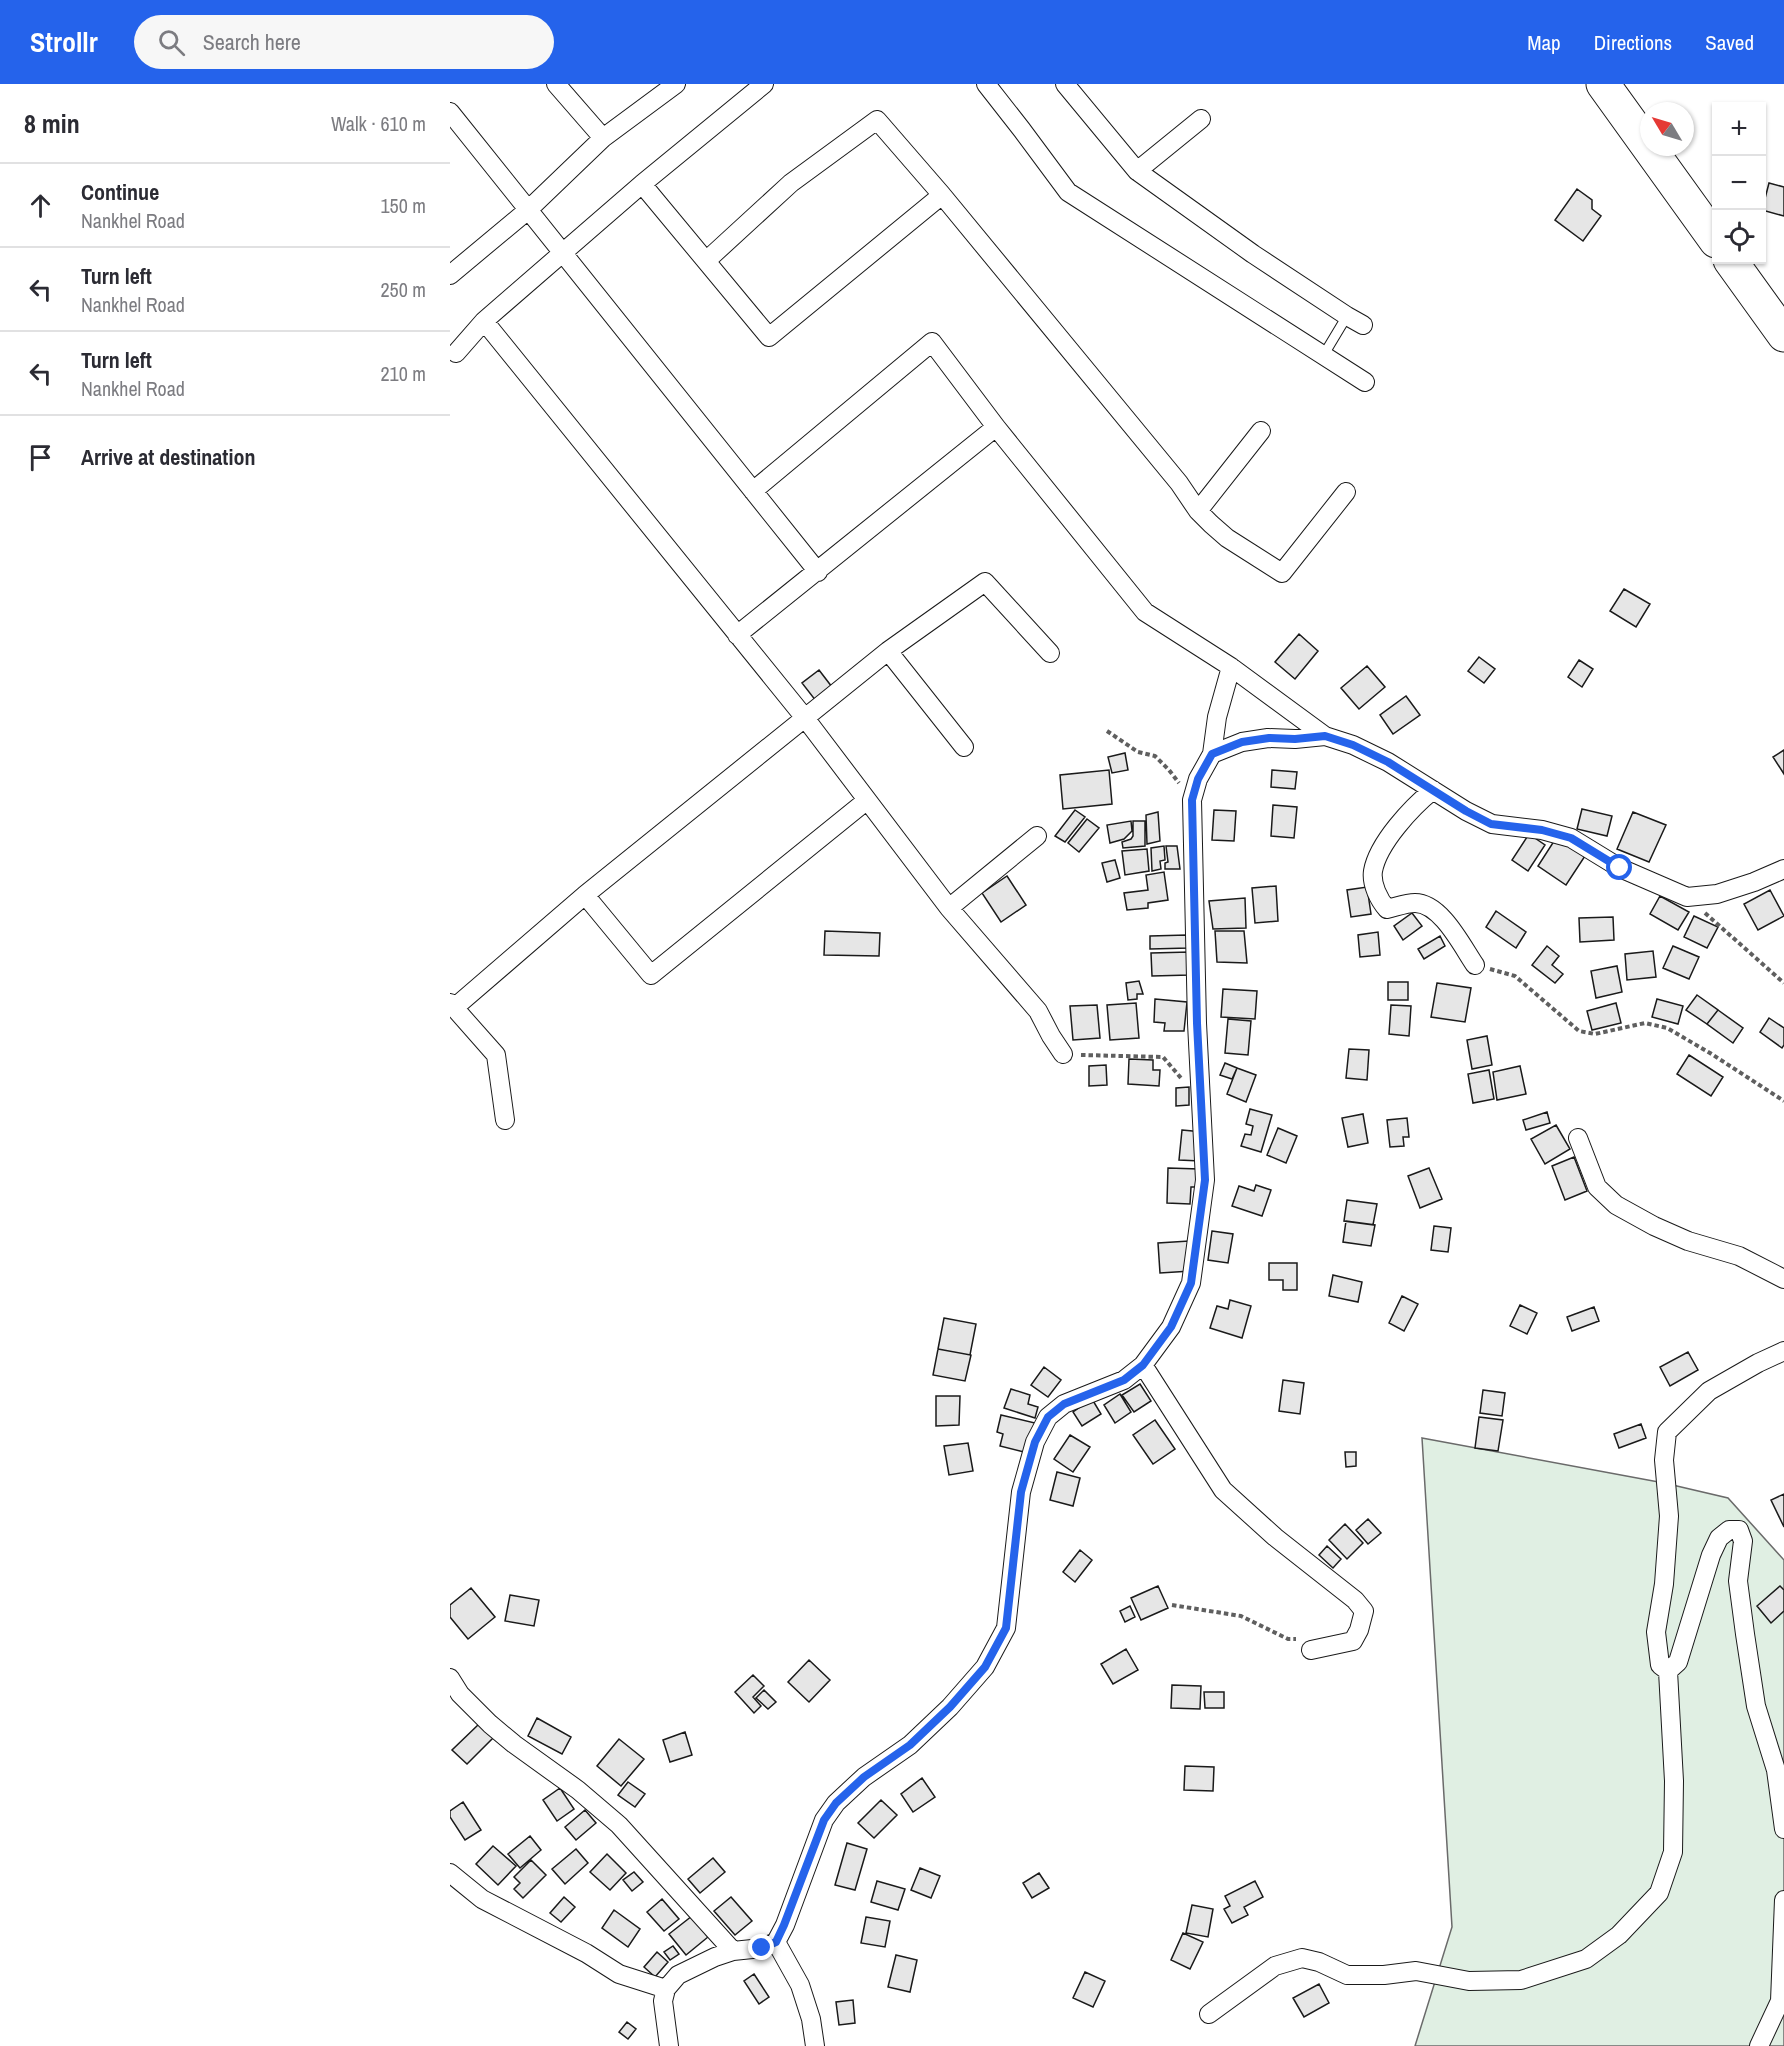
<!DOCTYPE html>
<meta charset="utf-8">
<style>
:root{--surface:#fff;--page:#f7f7f7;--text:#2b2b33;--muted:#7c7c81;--line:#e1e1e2;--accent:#2563eb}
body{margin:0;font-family:"Archivo Narrow",sans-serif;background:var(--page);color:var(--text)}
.controls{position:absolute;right:18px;top:18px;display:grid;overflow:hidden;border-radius:0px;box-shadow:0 2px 4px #0004}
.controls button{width:54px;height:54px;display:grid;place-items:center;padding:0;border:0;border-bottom:2px solid var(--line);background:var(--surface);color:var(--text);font:30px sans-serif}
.compass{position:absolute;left:1190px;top:18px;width:54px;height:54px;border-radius:50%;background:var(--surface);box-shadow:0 2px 4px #0004;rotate:308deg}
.stop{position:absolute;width:18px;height:18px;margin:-14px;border:4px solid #2563eb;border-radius:50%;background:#fff}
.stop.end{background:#2563eb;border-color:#fff;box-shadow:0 2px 6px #0008}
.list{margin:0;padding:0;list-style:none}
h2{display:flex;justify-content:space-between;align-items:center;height:78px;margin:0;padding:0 24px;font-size:26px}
h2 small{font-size:20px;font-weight:400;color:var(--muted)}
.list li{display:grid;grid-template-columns:39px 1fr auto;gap:18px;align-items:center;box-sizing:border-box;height:84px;padding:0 24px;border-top:2px solid var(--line)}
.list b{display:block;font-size:22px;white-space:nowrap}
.list p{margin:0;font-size:20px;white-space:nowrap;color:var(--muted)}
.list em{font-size:20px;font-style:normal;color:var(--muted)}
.icon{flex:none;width:33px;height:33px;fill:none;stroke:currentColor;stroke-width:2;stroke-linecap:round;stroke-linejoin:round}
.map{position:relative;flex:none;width:1334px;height:1962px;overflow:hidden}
header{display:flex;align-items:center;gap:36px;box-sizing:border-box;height:84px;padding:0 30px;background:var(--accent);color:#fff}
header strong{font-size:28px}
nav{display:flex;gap:33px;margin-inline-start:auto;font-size:21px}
.search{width:420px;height:54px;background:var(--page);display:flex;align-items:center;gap:15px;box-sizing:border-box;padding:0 21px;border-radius:33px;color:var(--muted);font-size:22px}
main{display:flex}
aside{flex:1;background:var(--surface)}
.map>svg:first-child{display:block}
.green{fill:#e0efe3;stroke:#6a6a6a;stroke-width:1.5}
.building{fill:#e6e6e6;stroke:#1a1a1a;stroke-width:1.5}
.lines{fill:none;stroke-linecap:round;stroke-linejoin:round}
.lane-casing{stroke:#1a1a1a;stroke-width:11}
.street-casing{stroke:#1a1a1a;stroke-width:20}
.highway-casing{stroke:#1a1a1a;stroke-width:35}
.path{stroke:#5f5f5f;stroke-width:4;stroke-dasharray:4.5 3;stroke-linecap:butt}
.lane{stroke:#fff;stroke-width:9}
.street{stroke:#fff;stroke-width:18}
.highway{stroke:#fff;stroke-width:33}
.route{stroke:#2563eb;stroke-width:8}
</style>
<header>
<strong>Strollr</strong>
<div class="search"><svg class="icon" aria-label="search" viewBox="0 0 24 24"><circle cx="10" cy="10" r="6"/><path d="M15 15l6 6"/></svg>Search here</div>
<nav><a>Map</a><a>Directions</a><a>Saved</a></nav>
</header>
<main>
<aside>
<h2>8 min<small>Walk · 610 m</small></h2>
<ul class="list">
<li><svg class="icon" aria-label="ahead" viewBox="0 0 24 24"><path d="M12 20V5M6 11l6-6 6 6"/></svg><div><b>Continue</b><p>Nankhel Road</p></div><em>150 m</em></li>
<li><svg class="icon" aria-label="left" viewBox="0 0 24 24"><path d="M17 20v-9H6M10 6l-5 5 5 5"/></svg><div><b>Turn left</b><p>Nankhel Road</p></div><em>250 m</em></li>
<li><svg class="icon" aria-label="left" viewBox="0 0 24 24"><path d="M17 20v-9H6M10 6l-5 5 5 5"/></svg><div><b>Turn left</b><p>Nankhel Road</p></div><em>210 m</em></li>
<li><svg class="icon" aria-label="arrive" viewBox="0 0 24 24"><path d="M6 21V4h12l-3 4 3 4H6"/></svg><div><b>Arrive at destination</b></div></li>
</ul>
</aside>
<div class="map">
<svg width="1334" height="1962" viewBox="0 0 1334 1962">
<rect width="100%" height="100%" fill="#fff"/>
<!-- green -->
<path class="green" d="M 972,1354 L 1214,1399 L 1278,1414 L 1334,1476 L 1334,1962 L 965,1962 L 1002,1843 Z"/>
<!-- building -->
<path class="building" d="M 1319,99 L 1334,103 L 1334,132 L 1312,126 Z
M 1127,105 L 1142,116 L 1142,125 L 1151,132 L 1133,157 L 1105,136 Z
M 1174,505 L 1200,520 L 1186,543 L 1160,527 Z
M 849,550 L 868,567 L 845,595 L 825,578 Z
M 1029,573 L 1045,585 L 1034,599 L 1018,587 Z
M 1129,576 L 1143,585 L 1132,603 L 1118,593 Z
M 917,582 L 935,603 L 909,625 L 891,604 Z
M 369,586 L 382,603 L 366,617 L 352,599 Z
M 956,612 L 970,631 L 943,650 L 930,631 Z
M 1334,666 L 1334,690 L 1323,673 Z
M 675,669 L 678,686 L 662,689 L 658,673 Z
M 659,686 L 662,720 L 613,725 L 610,691 Z
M 822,686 L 847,688 L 845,705 L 821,703 Z
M 823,721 L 847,723 L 844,754 L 821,752 Z
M 1132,725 L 1162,732 L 1157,752 L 1127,745 Z
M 625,726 L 635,733 L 615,758 L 605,752 Z
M 764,726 L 786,727 L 784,757 L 762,756 Z
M 708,728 L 710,757 L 697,760 L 696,731 Z
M 1183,728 L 1216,741 L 1199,778 L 1167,765 Z
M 637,735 L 649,744 L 629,768 L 618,759 Z
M 681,737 L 682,747 L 674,755 L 660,759 L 657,741 Z
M 683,737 L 695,737 L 695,762 L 673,764 L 672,758 L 681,755 L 683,752 Z
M 1079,750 L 1095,761 L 1078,787 L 1062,776 Z
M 1106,754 L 1135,772 L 1116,801 L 1088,782 Z
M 714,762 L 715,776 L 710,777 L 711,785 L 702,787 L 701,764 Z
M 716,762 L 727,762 L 730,785 L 715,785 L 715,779 L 718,778 Z
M 697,765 L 699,787 L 675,791 L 672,767 Z
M 665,776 L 670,794 L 657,798 L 652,779 Z
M 714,788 L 718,816 L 698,819 L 698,824 L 677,826 L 674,809 L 698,806 L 696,791 Z
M 557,792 L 576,821 L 551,838 L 532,809 Z
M 826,802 L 828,837 L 805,839 L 802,804 Z
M 917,803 L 921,830 L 901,833 L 897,806 Z
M 1320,806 L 1334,832 L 1308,846 L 1294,820 Z
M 1210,812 L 1239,828 L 1228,846 L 1200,830 Z
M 795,814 L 796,844 L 763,845 L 759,817 Z
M 1046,827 L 1076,848 L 1066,864 L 1036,843 Z
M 962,829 L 972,842 L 953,856 L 944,842 Z
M 1244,832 L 1268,843 L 1257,864 L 1234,853 Z
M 1163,833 L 1164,856 L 1130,858 L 1129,834 Z
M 375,847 L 430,849 L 429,872 L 374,871 Z
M 765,847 L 794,847 L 797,879 L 767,878 Z
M 928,848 L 930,871 L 910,873 L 908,851 Z
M 737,851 L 739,864 L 700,865 L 700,852 Z
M 990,852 L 995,862 L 974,875 L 968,865 Z
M 1097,862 L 1109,872 L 1102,881 L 1113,890 L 1105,899 L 1082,881 Z
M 1223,862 L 1249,873 L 1239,895 L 1213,884 Z
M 1203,867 L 1206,893 L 1177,896 L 1175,870 Z
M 740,868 L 740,891 L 702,892 L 701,869 Z
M 1167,882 L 1172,908 L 1146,914 L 1141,887 Z
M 689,897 L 693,910 L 687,910 L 687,915 L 678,916 L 676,899 Z
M 938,898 L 958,898 L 958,916 L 938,916 Z
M 987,899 L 1021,904 L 1015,938 L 981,933 Z
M 773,905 L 807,907 L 805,935 L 771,933 Z
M 1247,911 L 1268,926 L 1257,940 L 1236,926 Z
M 705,915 L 737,918 L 734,947 L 714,947 L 715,939 L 704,938 Z
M 1207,915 L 1233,922 L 1228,940 L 1202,933 Z
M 686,919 L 689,954 L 660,956 L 657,921 Z
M 1166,919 L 1171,939 L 1142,946 L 1137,927 Z
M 647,921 L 650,954 L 623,956 L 620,922 Z
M 941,921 L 961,922 L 959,952 L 939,950 Z
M 1268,926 L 1293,944 L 1283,959 L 1257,940 Z
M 1319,934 L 1334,944 L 1334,961 L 1332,964 L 1310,948 Z
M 778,935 L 801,937 L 798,971 L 775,969 Z
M 1037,952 L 1042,981 L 1022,985 L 1017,956 Z
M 899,965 L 919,966 L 917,996 L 896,994 Z
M 1239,971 L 1273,993 L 1261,1012 L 1227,990 Z
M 679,975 L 703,976 L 703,986 L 710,986 L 709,1002 L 678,1000 Z
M 775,979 L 787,984 L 782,995 L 770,991 Z
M 656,981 L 657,1001 L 639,1002 L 639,982 Z
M 1070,982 L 1076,1010 L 1047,1016 L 1043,988 Z
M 787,984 L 806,991 L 796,1018 L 777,1010 Z
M 1039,986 L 1044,1015 L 1023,1019 L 1018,990 Z
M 739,1003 L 739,1021 L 726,1022 L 726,1004 Z
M 800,1025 L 822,1031 L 811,1068 L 791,1062 L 795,1050 L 801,1051 L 803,1042 L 796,1040 Z
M 1097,1028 L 1100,1039 L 1076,1046 L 1073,1036 Z
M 913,1030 L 918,1059 L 898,1063 L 892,1034 Z
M 957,1034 L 959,1053 L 953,1053 L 954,1062 L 940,1063 L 937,1036 Z
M 1106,1041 L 1120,1065 L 1095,1080 L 1081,1055 Z
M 828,1044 L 847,1052 L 836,1079 L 817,1071 Z
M 732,1046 L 753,1048 L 750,1077 L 729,1076 Z
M 1124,1073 L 1137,1107 L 1115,1116 L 1102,1082 Z
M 718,1084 L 749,1085 L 748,1103 L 741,1103 L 740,1120 L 717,1119 Z
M 979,1084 L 992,1115 L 970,1124 L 958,1092 Z
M 806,1101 L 821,1106 L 812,1132 L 782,1122 L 789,1102 L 804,1107 Z
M 897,1116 L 927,1120 L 923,1141 L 894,1137 Z
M 896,1137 L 925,1141 L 921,1162 L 893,1158 Z
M 984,1142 L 1001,1144 L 998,1168 L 981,1166 Z
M 762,1147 L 783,1150 L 778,1179 L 758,1176 Z
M 739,1157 L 741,1187 L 710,1189 L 708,1159 Z
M 819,1179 L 847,1179 L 847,1206 L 833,1206 L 833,1196 L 819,1196 Z
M 883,1191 L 912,1198 L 908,1218 L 879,1212 Z
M 952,1212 L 968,1220 L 954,1247 L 939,1239 Z
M 780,1216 L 801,1222 L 792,1254 L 760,1244 L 767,1222 L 778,1225 Z
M 1070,1221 L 1087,1229 L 1077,1250 L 1060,1242 Z
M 1144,1223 L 1149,1237 L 1122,1247 L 1117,1233 Z
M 494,1234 L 526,1240 L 520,1271 L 488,1265 Z
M 488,1265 L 521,1271 L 515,1297 L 483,1291 Z
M 1238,1268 L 1248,1286 L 1220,1302 L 1210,1283 Z
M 594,1283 L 611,1296 L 598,1313 L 581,1301 Z
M 833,1296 L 854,1299 L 850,1330 L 829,1327 Z
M 690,1300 L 701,1317 L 684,1328 L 672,1311 Z
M 561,1305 L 580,1311 L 578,1320 L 588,1323 L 585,1334 L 554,1324 Z
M 1033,1306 L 1055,1309 L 1052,1332 L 1030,1329 Z
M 670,1310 L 681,1328 L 665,1339 L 654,1321 Z
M 486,1312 L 510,1312 L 509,1341 L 486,1342 Z
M 642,1315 L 651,1330 L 632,1342 L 623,1328 Z
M 551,1331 L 585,1339 L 578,1369 L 550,1362 L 553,1350 L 547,1348 Z
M 1029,1333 L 1053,1336 L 1048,1367 L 1025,1364 Z
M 705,1336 L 725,1365 L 703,1380 L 683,1351 Z
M 1191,1340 L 1196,1354 L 1169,1364 L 1164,1350 Z
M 620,1351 L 640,1363 L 623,1388 L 604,1375 Z
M 518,1359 L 523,1387 L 499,1391 L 494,1362 Z
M 895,1368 L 906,1368 L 906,1382 L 896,1383 Z
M 607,1388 L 630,1394 L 623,1422 L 600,1416 Z
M 1334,1410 L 1334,1443 L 1321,1416 Z
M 918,1435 L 931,1449 L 918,1460 L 906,1446 Z
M 895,1440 L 913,1459 L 897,1475 L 879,1456 Z
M 877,1462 L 891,1475 L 883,1484 L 869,1471 Z
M 630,1466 L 642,1476 L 625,1498 L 613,1488 Z
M 708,1502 L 718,1524 L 691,1536 L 681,1514 Z
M 1330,1502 L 1334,1506 L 1334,1527 L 1321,1539 L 1307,1522 Z
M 21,1504 L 45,1533 L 18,1555 L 0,1533 L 0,1521 Z
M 60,1511 L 89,1516 L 84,1542 L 55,1537 Z
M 680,1522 L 685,1533 L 675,1538 L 670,1527 Z
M 676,1565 L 688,1586 L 663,1600 L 651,1580 Z
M 359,1576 L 380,1596 L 359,1618 L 338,1598 Z
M 303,1591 L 314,1602 L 303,1613 L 311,1622 L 304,1629 L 285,1608 Z
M 722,1601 L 751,1602 L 750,1625 L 721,1624 Z
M 314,1606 L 326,1618 L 318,1625 L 306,1614 Z
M 754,1608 L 774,1608 L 774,1624 L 755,1624 Z
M 87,1634 L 121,1653 L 112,1670 L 78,1652 Z
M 29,1640 L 43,1654 L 17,1680 L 2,1666 Z
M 235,1648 L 242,1671 L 220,1678 L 213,1656 Z
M 169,1655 L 194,1675 L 171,1702 L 147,1682 Z
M 735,1682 L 764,1683 L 763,1707 L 734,1706 Z
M 472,1694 L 485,1713 L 463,1728 L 451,1710 Z
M 178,1698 L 195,1710 L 185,1723 L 168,1711 Z
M 110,1704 L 124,1725 L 107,1737 L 93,1716 Z
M 431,1716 L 447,1731 L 424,1754 L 408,1739 Z
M 13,1718 L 31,1746 L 15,1756 L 0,1733 L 0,1727 Z
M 135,1726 L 146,1739 L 126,1756 L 115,1743 Z
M 80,1752 L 91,1766 L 70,1784 L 58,1770 Z
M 397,1759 L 417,1765 L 405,1806 L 385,1801 Z
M 43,1762 L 66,1782 L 48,1801 L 26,1780 Z
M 126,1765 L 138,1779 L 115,1800 L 102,1785 Z
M 157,1770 L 176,1789 L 160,1806 L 140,1788 Z
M 263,1774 L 275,1788 L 250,1809 L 238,1795 Z
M 81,1776 L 96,1791 L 73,1814 L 64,1805 L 70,1799 L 64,1793 Z
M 470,1784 L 490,1792 L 481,1814 L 461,1806 Z
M 184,1788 L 193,1798 L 182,1807 L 173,1796 Z
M 589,1789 L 599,1804 L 582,1814 L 573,1799 Z
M 427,1797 L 455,1805 L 448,1826 L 421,1818 Z
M 805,1797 L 813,1813 L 794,1823 L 798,1831 L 782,1839 L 774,1825 L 780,1822 L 775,1812 Z
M 114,1813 L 125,1823 L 111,1838 L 100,1829 Z
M 281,1813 L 302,1837 L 285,1851 L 264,1827 Z
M 212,1815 L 229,1835 L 214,1847 L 197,1828 Z
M 742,1821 L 763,1825 L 758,1853 L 736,1849 Z
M 164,1826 L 190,1845 L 178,1863 L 152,1844 Z
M 242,1832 L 258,1853 L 236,1871 L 219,1850 Z
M 416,1833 L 440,1837 L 435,1863 L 411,1859 Z
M 733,1849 L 753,1858 L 740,1885 L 721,1876 Z
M 223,1862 L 229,1870 L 220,1876 L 214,1868 Z
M 207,1868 L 218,1878 L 205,1893 L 194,1883 Z
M 446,1871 L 467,1876 L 460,1908 L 438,1903 Z
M 635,1888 L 655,1897 L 643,1923 L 623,1914 Z
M 304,1890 L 319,1913 L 309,1920 L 294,1897 Z
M 869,1900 L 879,1919 L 854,1933 L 843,1914 Z
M 403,1916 L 405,1939 L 389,1941 L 386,1918 Z
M 177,1938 L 186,1945 L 178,1955 L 169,1948 Z"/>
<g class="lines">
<!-- lane casing -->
<g class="lane-casing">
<path id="lane" d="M 873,272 L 897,232"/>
</g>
<!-- street casing -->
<g class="street-casing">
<path id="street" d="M 106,0 L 153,54
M 536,0 L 572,46 L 618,108 L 915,298
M 615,0 L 687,87 L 803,170 L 897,232 L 913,241
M 0,28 L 368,488
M 687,87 L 751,35
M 192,100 L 319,253 L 492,111
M 256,177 L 341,99 L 427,36 L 492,111 L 729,399 L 748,427 L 761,440 L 777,454 L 832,489 L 896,408
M 0,191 L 78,126 L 153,54 L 226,0
M 34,237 L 355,634 L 499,824 L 588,927 L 601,952 L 613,970
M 6,269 L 34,237 L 192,100 L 314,0
M 303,407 L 482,258 L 546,343 L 695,528 L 781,583 L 875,652
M 748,427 L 811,347
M 287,551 L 546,343
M 438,567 L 514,663
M 762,670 L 767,633 L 781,583
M 983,706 C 962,723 928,759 923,787 C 921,800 929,816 937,825 C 946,823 956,819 965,819 C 991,819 1012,862 1025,881
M 135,811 L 201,891 L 416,717
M 499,824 L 587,752
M 0,919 L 46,971 L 55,1036
M 4,924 L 135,811 L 438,567 L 535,498 L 600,569
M 1128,1054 L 1147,1103 L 1166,1121 L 1204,1142 L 1238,1157 L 1289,1172 L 1334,1195
M 1334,1267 L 1308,1279 L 1259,1307 L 1217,1348 L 1214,1376 L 1219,1432 L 1214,1500 L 1206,1548 L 1210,1581 L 1218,1587 L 1228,1578 L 1261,1471 L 1269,1454 L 1279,1446 L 1289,1446 L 1293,1457 L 1288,1497 L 1295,1550 L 1306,1622 L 1326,1686 L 1334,1745
M 693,1281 L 773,1406 L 825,1453 L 905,1516 L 914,1527 L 909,1546 L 903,1557 L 861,1566
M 0,1594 L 10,1610 L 40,1640 L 64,1660 L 128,1706 L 169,1741 L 283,1867
M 0,1789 L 32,1815 L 136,1869 L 169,1890 L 216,1905
M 326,1858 L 350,1901 L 361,1935 L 365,1962
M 759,1930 L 825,1882 L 852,1874 L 869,1878 L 897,1891 L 934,1891 L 966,1887 L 1019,1897 L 1071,1896 L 1136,1875 L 1169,1851 L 1209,1809 L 1223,1768 L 1224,1697 L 1218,1587
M 219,1962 L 213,1917 L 216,1905 L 228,1891 L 265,1873 L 283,1867 L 312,1864 L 326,1858 L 335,1841 L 374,1736 L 386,1719 L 414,1693 L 460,1661 L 500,1623 L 535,1583 L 556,1544 L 571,1408 L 585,1358 L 598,1333 L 614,1320 L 674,1296 L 693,1281 L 721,1243 L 741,1199 L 755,1096 L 747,939 L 742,716 L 748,695 L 762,670 L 792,658 L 818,654 L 845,655 L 875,652 L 903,661 L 938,678 L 1016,727 L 1042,740 L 1092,746 L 1121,754 L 1170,784 L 1237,813 L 1267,810 L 1304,798 L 1334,785
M 1309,1962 L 1330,1917 L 1334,1816"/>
</g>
<!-- highway casing -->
<g class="highway-casing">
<path id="highway" d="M 1153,0 L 1266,157
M 1280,176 L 1334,251"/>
</g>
<!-- path -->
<path class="path" d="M 657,647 L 688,668 L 705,672 L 719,686 L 729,699
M 1255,829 L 1334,899
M 1040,885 L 1065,892 L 1129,947 L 1145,950 L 1195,939 L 1217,944 L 1260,969 L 1334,1017
M 631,971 L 713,973 L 731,994
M 722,1521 L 791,1532 L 838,1555 L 846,1555"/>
<!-- lane -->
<use href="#lane" class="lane"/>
<!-- street -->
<use href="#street" class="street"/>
<!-- highway -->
<use href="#highway" class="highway"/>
</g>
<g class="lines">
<!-- route -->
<path class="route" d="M 312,1864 L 326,1858 L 334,1841 L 374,1736 L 386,1719 L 414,1693 L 460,1661 L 500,1623 L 535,1583 L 556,1544 L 571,1408 L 585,1358 L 598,1333 L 614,1320 L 674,1296 L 693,1281 L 721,1243 L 741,1199 L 755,1096 L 747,939 L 742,716 L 748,695 L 762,670 L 792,658 L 819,654 L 845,655 L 875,652 L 903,661 L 938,678 L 1016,727 L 1041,740 L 1092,746 L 1121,754 L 1170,784"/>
</g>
</svg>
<div class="controls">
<button>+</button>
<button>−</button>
<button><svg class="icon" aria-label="locate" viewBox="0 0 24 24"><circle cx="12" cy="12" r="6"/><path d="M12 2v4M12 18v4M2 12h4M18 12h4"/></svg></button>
</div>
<svg class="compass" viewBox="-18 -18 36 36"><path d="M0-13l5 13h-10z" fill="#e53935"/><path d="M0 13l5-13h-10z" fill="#7c7c81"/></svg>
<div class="stop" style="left:1170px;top:784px"></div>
<div class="stop end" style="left:312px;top:1864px"></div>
</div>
</main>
